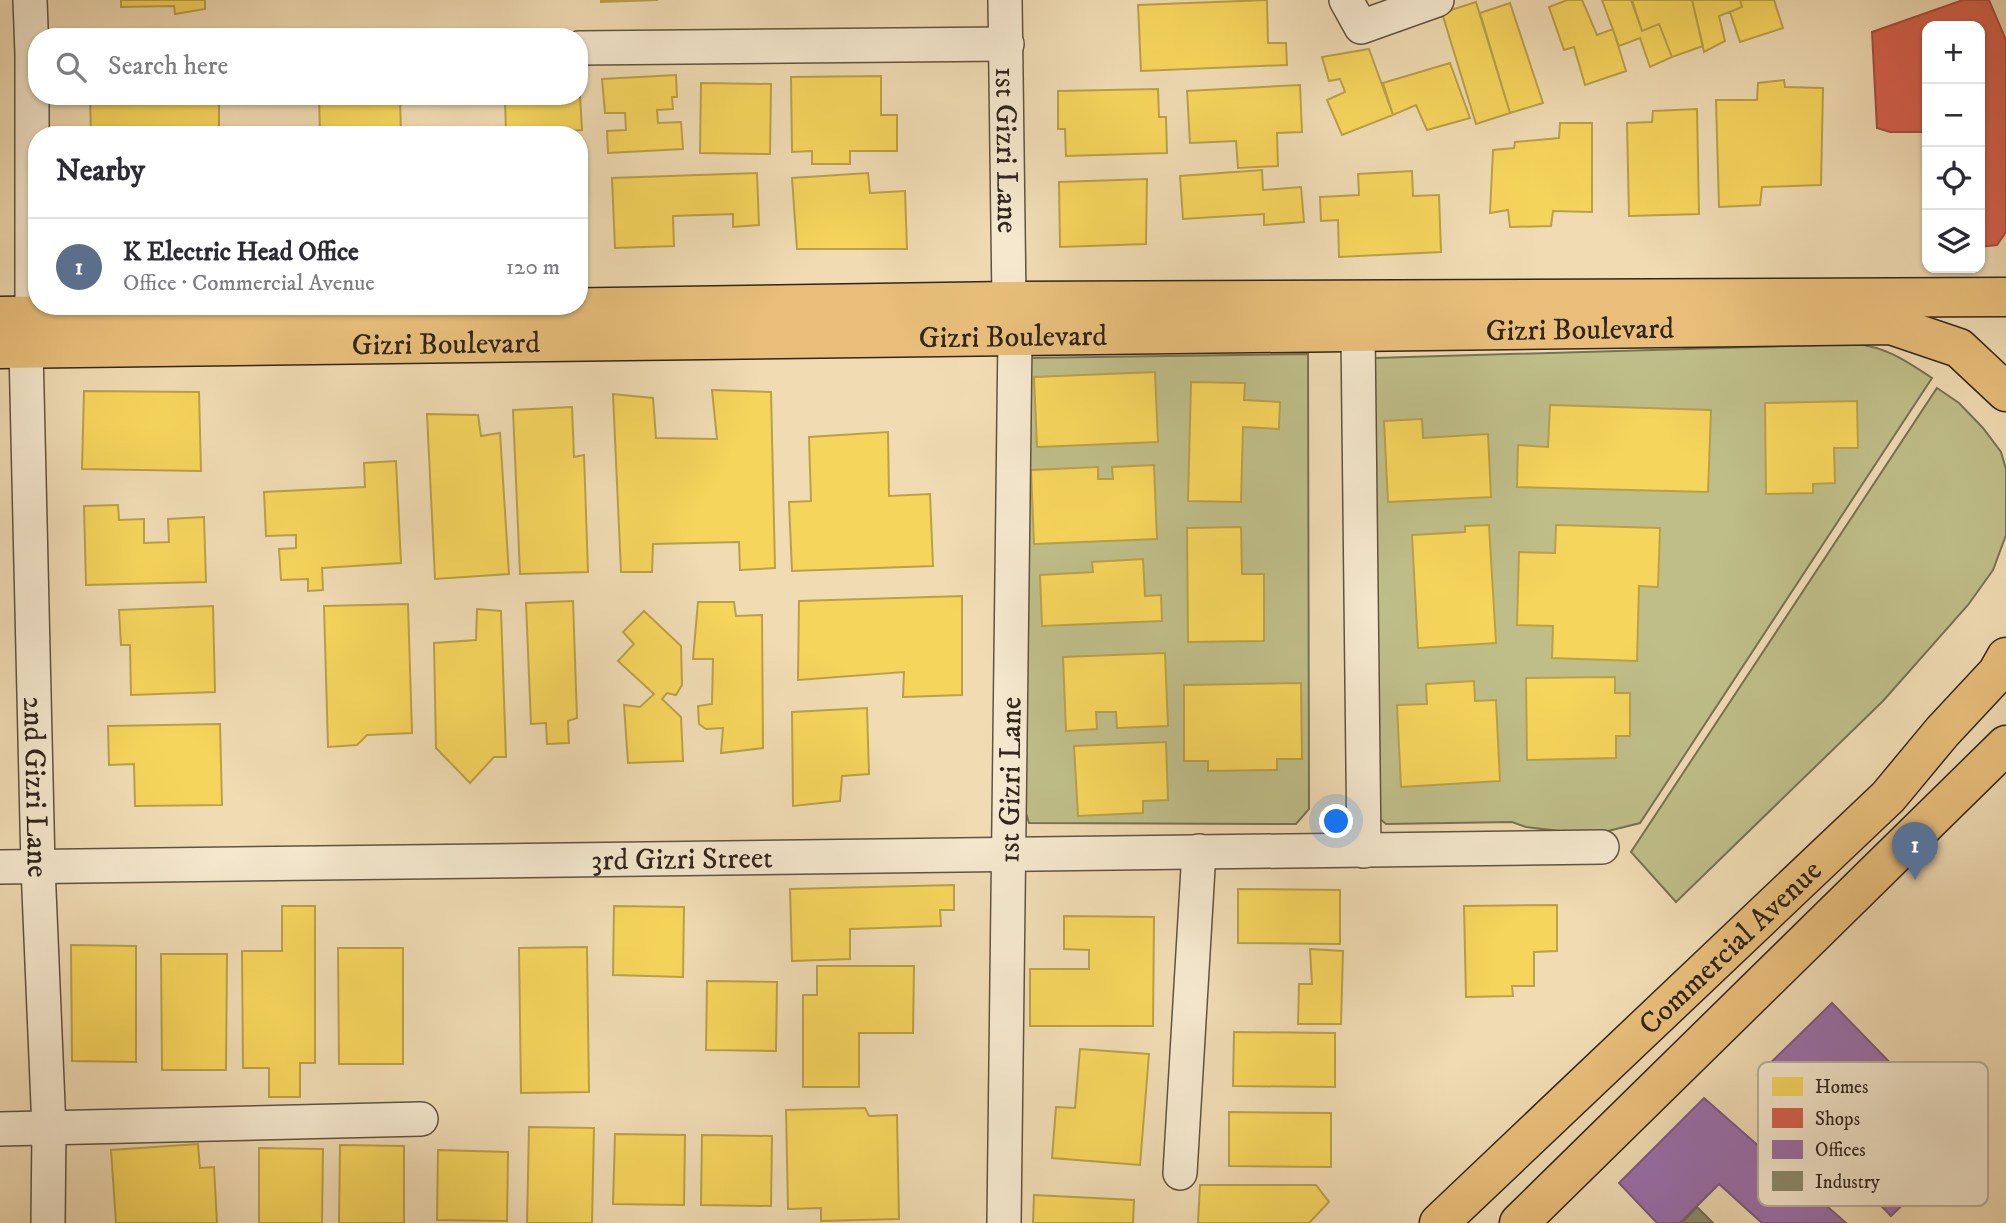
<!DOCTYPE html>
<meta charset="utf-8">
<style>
:root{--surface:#fff;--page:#f2f2f3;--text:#2b2b33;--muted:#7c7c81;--line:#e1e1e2;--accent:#8f2418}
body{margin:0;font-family:"IM FELL DW Pica",serif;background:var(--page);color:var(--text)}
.controls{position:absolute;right:21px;top:21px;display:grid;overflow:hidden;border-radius:14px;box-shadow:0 2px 5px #0004}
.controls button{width:63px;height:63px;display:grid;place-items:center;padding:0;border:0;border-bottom:2px solid var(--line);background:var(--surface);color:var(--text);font:35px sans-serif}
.you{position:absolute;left:1337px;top:822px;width:24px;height:24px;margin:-18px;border:5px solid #fff;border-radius:50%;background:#1a73e8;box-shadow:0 0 0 10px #1a73e833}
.badge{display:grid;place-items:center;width:46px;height:46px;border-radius:50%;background:var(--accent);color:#fff;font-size:23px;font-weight:700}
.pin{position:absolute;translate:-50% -58px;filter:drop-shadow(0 2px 4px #0008)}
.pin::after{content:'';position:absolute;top:37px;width:24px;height:21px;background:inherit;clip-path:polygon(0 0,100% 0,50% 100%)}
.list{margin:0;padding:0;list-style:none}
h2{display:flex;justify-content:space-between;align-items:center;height:91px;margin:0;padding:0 28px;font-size:30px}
h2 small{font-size:23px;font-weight:400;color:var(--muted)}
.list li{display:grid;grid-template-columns:46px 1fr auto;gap:21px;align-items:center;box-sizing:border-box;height:98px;padding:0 28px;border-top:2px solid var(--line)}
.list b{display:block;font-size:26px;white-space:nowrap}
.list p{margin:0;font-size:23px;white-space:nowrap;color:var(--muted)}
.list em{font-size:23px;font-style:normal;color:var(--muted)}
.icon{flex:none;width:38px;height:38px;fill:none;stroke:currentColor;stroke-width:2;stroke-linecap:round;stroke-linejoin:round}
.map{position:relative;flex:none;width:2006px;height:1223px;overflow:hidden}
.search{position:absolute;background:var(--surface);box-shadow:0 2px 5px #0004;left:28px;top:28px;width:560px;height:77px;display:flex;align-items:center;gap:18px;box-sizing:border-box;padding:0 24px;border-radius:28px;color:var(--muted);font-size:26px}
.panel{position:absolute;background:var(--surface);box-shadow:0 2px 5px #0004;left:28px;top:126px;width:560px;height:189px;border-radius:28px}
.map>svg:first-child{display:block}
.green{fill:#bfbe89;stroke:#787253;stroke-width:2}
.homes{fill:#f6d55c;stroke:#bba049;stroke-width:2}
.shops{fill:#d6604d;stroke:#a44f3f;stroke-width:2}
.offices{fill:#9970ab;stroke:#7a5a80;stroke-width:2}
.industry{fill:#8c8c6e;stroke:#716d56;stroke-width:2}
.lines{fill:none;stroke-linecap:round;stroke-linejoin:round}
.minor-casing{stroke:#615342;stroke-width:36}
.major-casing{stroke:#31261d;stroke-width:41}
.minor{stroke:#f5e8ce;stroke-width:33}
.major{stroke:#e8be7a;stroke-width:38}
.labels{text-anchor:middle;stroke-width:7;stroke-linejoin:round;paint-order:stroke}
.street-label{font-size:30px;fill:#31261d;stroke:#f5e8ce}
.key{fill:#f5e8ce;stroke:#baae99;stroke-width:2}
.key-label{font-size:19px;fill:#31261d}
</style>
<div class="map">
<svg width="2006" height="1223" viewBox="0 0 2006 1223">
<rect width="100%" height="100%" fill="#f0dbb3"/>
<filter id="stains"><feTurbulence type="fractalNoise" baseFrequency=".00286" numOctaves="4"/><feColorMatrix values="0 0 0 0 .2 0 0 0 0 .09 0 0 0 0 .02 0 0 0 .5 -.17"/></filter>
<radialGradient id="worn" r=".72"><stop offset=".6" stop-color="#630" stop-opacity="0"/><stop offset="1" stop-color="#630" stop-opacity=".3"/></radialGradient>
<!-- green -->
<path class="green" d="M 1855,344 C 1887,347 1906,361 1932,378 L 1640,823 L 1592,835 L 1526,827 L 1512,822 L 1386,824 L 1374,814 L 1366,372 L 1375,358 Z
M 1308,354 L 1309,809 L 1296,824 L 1029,823 L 1023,804 L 1025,358 Z
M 1937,388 L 1959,403 L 1983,428 L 2001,452 L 2006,469 L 2006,535 L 1993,570 L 1968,605 L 1883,701 L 1676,902 L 1631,852 Z"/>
<!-- homes -->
<path class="homes" d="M 121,0 L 205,0 L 205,9 L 175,14 L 174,6 L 121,7 Z
M 601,0 L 658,0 L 601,2 Z
M 1267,0 L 1268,43 L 1286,43 L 1287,65 L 1141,71 L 1138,5 Z
M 1567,0 L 1582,0 L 1597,35 L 1613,29 L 1626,71 L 1585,85 L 1574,47 L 1564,50 L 1549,7 Z
M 1602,0 L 1631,0 L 1642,31 L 1659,24 L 1672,57 L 1650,67 L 1640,38 L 1619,46 Z
M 1632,0 L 1692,0 L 1703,46 L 1672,57 L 1659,24 L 1642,31 Z
M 1692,0 L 1740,0 L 1742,7 L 1719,16 L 1725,41 L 1704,52 Z
M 1740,0 L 1774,0 L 1783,28 L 1740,42 L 1730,12 L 1742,7 Z
M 1476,2 L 1510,113 L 1476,124 L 1442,13 Z
M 1510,3 L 1543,103 L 1510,113 L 1480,13 Z
M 1369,49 L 1393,115 L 1342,135 L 1327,100 L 1345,92 L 1340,79 L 1329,81 L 1322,57 Z
M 1450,63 L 1470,118 L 1427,130 L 1416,105 L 1393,115 L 1383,83 Z
M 676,75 L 677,97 L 672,97 L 673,109 L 657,110 L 658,123 L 681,122 L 683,149 L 608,153 L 607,131 L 626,130 L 625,113 L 605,113 L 602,79 Z
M 881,76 L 881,115 L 897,115 L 897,151 L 850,151 L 850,164 L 812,164 L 812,151 L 792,152 L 791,77 Z
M 1784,80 L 1785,87 L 1823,88 L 1821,185 L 1762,187 L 1760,205 L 1719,207 L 1716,100 L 1757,100 L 1758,83 Z
M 701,83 L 771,84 L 770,154 L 700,153 Z
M 1300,85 L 1302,132 L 1277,133 L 1278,166 L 1238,168 L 1236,141 L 1190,143 L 1187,91 Z
M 1158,89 L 1159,117 L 1166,117 L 1167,153 L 1066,156 L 1065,129 L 1058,129 L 1058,91 Z
M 90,96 L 219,96 L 219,135 L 91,135 Z
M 319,96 L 400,96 L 401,135 L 320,135 Z
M 580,96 L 582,130 L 554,132 L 555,135 L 476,135 L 506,133 L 505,100 Z
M 1697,109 L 1699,214 L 1629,216 L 1627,123 L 1652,122 L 1653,111 Z
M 1560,123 L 1592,123 L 1592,212 L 1553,211 L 1551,226 L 1510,227 L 1508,210 L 1490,213 L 1493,150 L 1514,148 L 1515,142 L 1559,138 Z
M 1262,170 L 1263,190 L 1301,187 L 1304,222 L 1264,225 L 1264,214 L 1183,219 L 1180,176 Z
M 1412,171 L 1413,196 L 1439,195 L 1441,252 L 1339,257 L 1338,220 L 1321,221 L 1320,197 L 1359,195 L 1358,174 Z
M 757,173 L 759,225 L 733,227 L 733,214 L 673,216 L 674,246 L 615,248 L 612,178 Z
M 868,173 L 870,193 L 905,191 L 907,249 L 797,249 L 792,178 Z
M 1147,179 L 1146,244 L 1060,247 L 1059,182 Z
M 1155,372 L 1158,442 L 1037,447 L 1034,377 Z
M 1191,382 L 1245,383 L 1244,400 L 1280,402 L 1279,429 L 1243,427 L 1241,502 L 1188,501 Z
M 712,390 L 771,392 L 775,568 L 740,570 L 739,542 L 653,544 L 652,572 L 621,572 L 613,394 L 653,398 L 656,438 L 717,439 Z
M 84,391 L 199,392 L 201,471 L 82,469 Z
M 1857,401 L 1858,448 L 1834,448 L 1835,483 L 1813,484 L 1813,493 L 1766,494 L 1765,403 Z
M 1550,405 L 1711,410 L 1708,492 L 1517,487 L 1518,445 L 1548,447 Z
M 572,407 L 574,457 L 584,455 L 588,572 L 520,574 L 513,410 Z
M 427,414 L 478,415 L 481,436 L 500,433 L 509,574 L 435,579 Z
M 1422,419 L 1423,438 L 1488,434 L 1491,497 L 1388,502 L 1384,421 Z
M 888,432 L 889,496 L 930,494 L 933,566 L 792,571 L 789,502 L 811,501 L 809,437 Z
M 396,461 L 401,563 L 322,568 L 323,590 L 308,591 L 308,579 L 281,580 L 279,549 L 296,548 L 296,535 L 266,536 L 264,492 L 365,487 L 364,463 Z
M 1154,465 L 1157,539 L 1034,544 L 1031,470 L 1098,467 L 1098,479 L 1113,479 L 1112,467 Z
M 118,505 L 119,520 L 144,519 L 144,543 L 169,542 L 168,519 L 204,517 L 206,582 L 86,585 L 84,506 Z
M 1489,525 L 1496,643 L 1418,648 L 1412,535 L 1465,532 L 1465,526 Z
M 1556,525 L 1660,528 L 1658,587 L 1639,586 L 1637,661 L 1552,658 L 1553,626 L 1517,625 L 1519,552 L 1555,553 Z
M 1241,527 L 1242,574 L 1264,574 L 1264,641 L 1188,642 L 1187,528 Z
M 1143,559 L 1145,596 L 1161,595 L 1162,621 L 1042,626 L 1040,575 L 1093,572 L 1092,562 Z
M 962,596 L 962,695 L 903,697 L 904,672 L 798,680 L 799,601 Z
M 573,601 L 577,718 L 568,721 L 569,743 L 547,744 L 546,723 L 531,724 L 526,603 Z
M 698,602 L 734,602 L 736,616 L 762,615 L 763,748 L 721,753 L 723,728 L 706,729 L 699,724 L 698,706 L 712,704 L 713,659 L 693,659 Z
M 408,604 L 412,733 L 367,735 L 357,745 L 328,747 L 324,606 Z
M 213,606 L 215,692 L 131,695 L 130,645 L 121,645 L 119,610 Z
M 477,609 L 501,611 L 506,757 L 494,757 L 470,783 L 436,748 L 434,643 L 476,640 Z
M 644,611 L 681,646 L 682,685 L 676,695 L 667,693 L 662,699 L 681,717 L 683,761 L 628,763 L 624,705 L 640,707 L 654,694 L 618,661 L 634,644 L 623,632 Z
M 1165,653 L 1168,726 L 1117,728 L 1116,712 L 1096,712 L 1097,729 L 1066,731 L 1063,657 Z
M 1615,677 L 1615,693 L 1630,693 L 1630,736 L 1616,736 L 1616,758 L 1527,760 L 1526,678 Z
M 1474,681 L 1475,701 L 1496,700 L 1500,781 L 1401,787 L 1397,705 L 1427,704 L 1426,684 Z
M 1301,683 L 1302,759 L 1277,759 L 1277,770 L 1208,771 L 1208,761 L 1184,761 L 1184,685 Z
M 867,708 L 869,774 L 842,776 L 840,801 L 793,806 L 792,712 Z
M 220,724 L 222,805 L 135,806 L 134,764 L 109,765 L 108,726 Z
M 1166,742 L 1168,800 L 1143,801 L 1143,813 L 1078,816 L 1074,746 Z
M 954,885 L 954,910 L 940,910 L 941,926 L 850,929 L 850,959 L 792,961 L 790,889 Z
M 1238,889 L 1340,890 L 1340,944 L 1238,943 Z
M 1557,905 L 1557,951 L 1534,952 L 1534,986 L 1512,986 L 1513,996 L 1466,997 L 1464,906 Z
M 282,906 L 315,906 L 315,1063 L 300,1063 L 300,1097 L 269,1097 L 269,1068 L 243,1068 L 242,951 L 282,951 Z
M 614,906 L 684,907 L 683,977 L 613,975 Z
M 1064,916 L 1154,917 L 1153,1026 L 1030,1026 L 1030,969 L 1089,969 L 1089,950 L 1064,949 Z
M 71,945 L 136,946 L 136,1062 L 72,1061 Z
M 587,947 L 589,1092 L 521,1093 L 519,948 Z
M 338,948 L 403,948 L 403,1064 L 339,1064 Z
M 1310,949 L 1343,951 L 1341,1024 L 1298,1024 L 1299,984 L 1312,984 Z
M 161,954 L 227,954 L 226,1070 L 162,1070 Z
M 817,966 L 914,966 L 913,1033 L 859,1033 L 859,1087 L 803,1087 L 803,995 L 817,995 Z
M 707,981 L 777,982 L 776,1051 L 706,1050 Z
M 1234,1032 L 1335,1033 L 1335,1087 L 1233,1086 Z
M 1080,1049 L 1149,1054 L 1140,1165 L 1052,1158 L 1056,1107 L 1075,1108 Z
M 865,1108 L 869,1116 L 897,1115 L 899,1219 L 821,1221 L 821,1208 L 788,1209 L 786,1110 Z
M 1229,1112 L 1331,1113 L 1331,1167 L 1229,1166 Z
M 529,1127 L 594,1128 L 592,1223 L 527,1223 Z
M 615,1134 L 685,1135 L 684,1205 L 613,1204 Z
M 702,1135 L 772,1136 L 771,1206 L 701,1205 Z
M 198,1144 L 200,1168 L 214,1167 L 217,1223 L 116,1223 L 111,1150 Z
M 340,1145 L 404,1146 L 404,1223 L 339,1223 Z
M 259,1148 L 323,1149 L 322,1223 L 259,1223 Z
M 438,1150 L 508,1152 L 507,1221 L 437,1220 Z
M 1200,1185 L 1316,1185 L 1329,1202 L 1309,1223 L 1198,1223 Z
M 1034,1195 L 1134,1200 L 1133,1223 L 1033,1223 Z"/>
<!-- shops -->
<path class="shops" d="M 1963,0 L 1989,0 L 2006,40 L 2006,232 L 1997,245 L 1980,247 L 1980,26 L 1927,26 L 1927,132 L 1890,132 L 1877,128 L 1872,32 Z"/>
<!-- offices -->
<path class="offices" d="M 1832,1003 L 1941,1115 L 1944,1111 L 1971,1138 L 1891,1216 L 1865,1189 L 1867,1186 L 1758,1075 Z
M 1704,1098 L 1846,1223 L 1762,1223 L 1719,1184 L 1680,1223 L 1657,1223 L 1619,1183 Z"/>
<!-- industry -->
<path class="industry" d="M 1697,1207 L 1713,1223 L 1682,1223 Z"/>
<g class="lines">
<!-- minor casing -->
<g class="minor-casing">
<g id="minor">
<path d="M 30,0 L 32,54 L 32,315"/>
<path id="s1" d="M 1005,0 L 1009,301"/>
<path d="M 1346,0 L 1361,27 L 1437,0"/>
<path d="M 579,48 L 1007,44"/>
<path d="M 1358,333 L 1364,851"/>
<path id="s2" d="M 26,349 L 38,867 L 49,1129 L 48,1223"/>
<path id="s3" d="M 0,867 L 1602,847"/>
<path d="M 0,1129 L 421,1119"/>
<path d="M 1180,1173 L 1199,851"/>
<path id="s4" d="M 1004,1223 L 1015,336"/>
</g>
</g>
<!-- major casing -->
<g class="major-casing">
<g id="major">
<path d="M 0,316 L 1009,301 L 2006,297"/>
<path id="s5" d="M 0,349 L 1891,325 L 1959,348 L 2006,392"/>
<path id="s6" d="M 1439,1223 L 1888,797 L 1942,732 L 1997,673 L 2006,657"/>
<path d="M 1519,1223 L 2006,745"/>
</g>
</g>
<!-- minor -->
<use href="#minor" class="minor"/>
<!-- major -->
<use href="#major" class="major"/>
</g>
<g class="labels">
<!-- street labels -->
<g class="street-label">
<text dy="10" stroke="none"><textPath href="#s1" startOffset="150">1st Gizri Lane</textPath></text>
<text dy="10" stroke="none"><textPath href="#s5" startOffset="1580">Gizri Boulevard</textPath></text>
<text dy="10" stroke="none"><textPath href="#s5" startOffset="1013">Gizri Boulevard</textPath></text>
<text dy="10" stroke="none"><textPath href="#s5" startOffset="446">Gizri Boulevard</textPath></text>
<text dy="10" stroke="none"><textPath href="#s4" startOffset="443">1st Gizri Lane</textPath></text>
<text dy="10" stroke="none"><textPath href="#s2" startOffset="438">2nd Gizri Lane</textPath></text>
<text dy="10" stroke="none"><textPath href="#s3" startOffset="682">3rd Gizri Street</textPath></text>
<text dy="10" stroke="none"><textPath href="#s6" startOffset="401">Commercial Avenue</textPath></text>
</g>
</g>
<!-- legend -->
<rect x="1758" y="1062" width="230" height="144" rx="10" class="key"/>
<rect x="1772" y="1077" width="31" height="19" fill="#f6d55c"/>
<rect x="1772" y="1108" width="31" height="20" fill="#d6604d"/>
<rect x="1772" y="1140" width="31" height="19" fill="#9970ab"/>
<rect x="1772" y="1171" width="31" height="20" fill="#8c8c6e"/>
<g class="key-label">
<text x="1815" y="1093">Homes</text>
<text x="1815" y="1125">Shops</text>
<text x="1815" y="1156">Offices</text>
<text x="1815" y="1188">Industry</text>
</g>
<rect width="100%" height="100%" filter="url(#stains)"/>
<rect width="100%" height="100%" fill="url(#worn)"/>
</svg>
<div class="controls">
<button>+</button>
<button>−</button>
<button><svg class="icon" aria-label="locate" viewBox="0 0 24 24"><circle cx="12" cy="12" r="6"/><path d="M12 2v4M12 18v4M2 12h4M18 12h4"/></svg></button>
<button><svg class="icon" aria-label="layers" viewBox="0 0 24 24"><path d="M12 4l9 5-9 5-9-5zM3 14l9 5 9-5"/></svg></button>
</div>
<div class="you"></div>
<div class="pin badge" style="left:1915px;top:880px;background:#5c6f8a">1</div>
<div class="search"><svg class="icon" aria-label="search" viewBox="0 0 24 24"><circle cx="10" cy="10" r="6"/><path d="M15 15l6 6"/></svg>Search here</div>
<section class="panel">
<h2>Nearby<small></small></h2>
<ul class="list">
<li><span class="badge" style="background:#5c6f8a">1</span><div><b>K Electric Head Office</b><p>Office · Commercial Avenue</p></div><em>120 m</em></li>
</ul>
</section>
</div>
